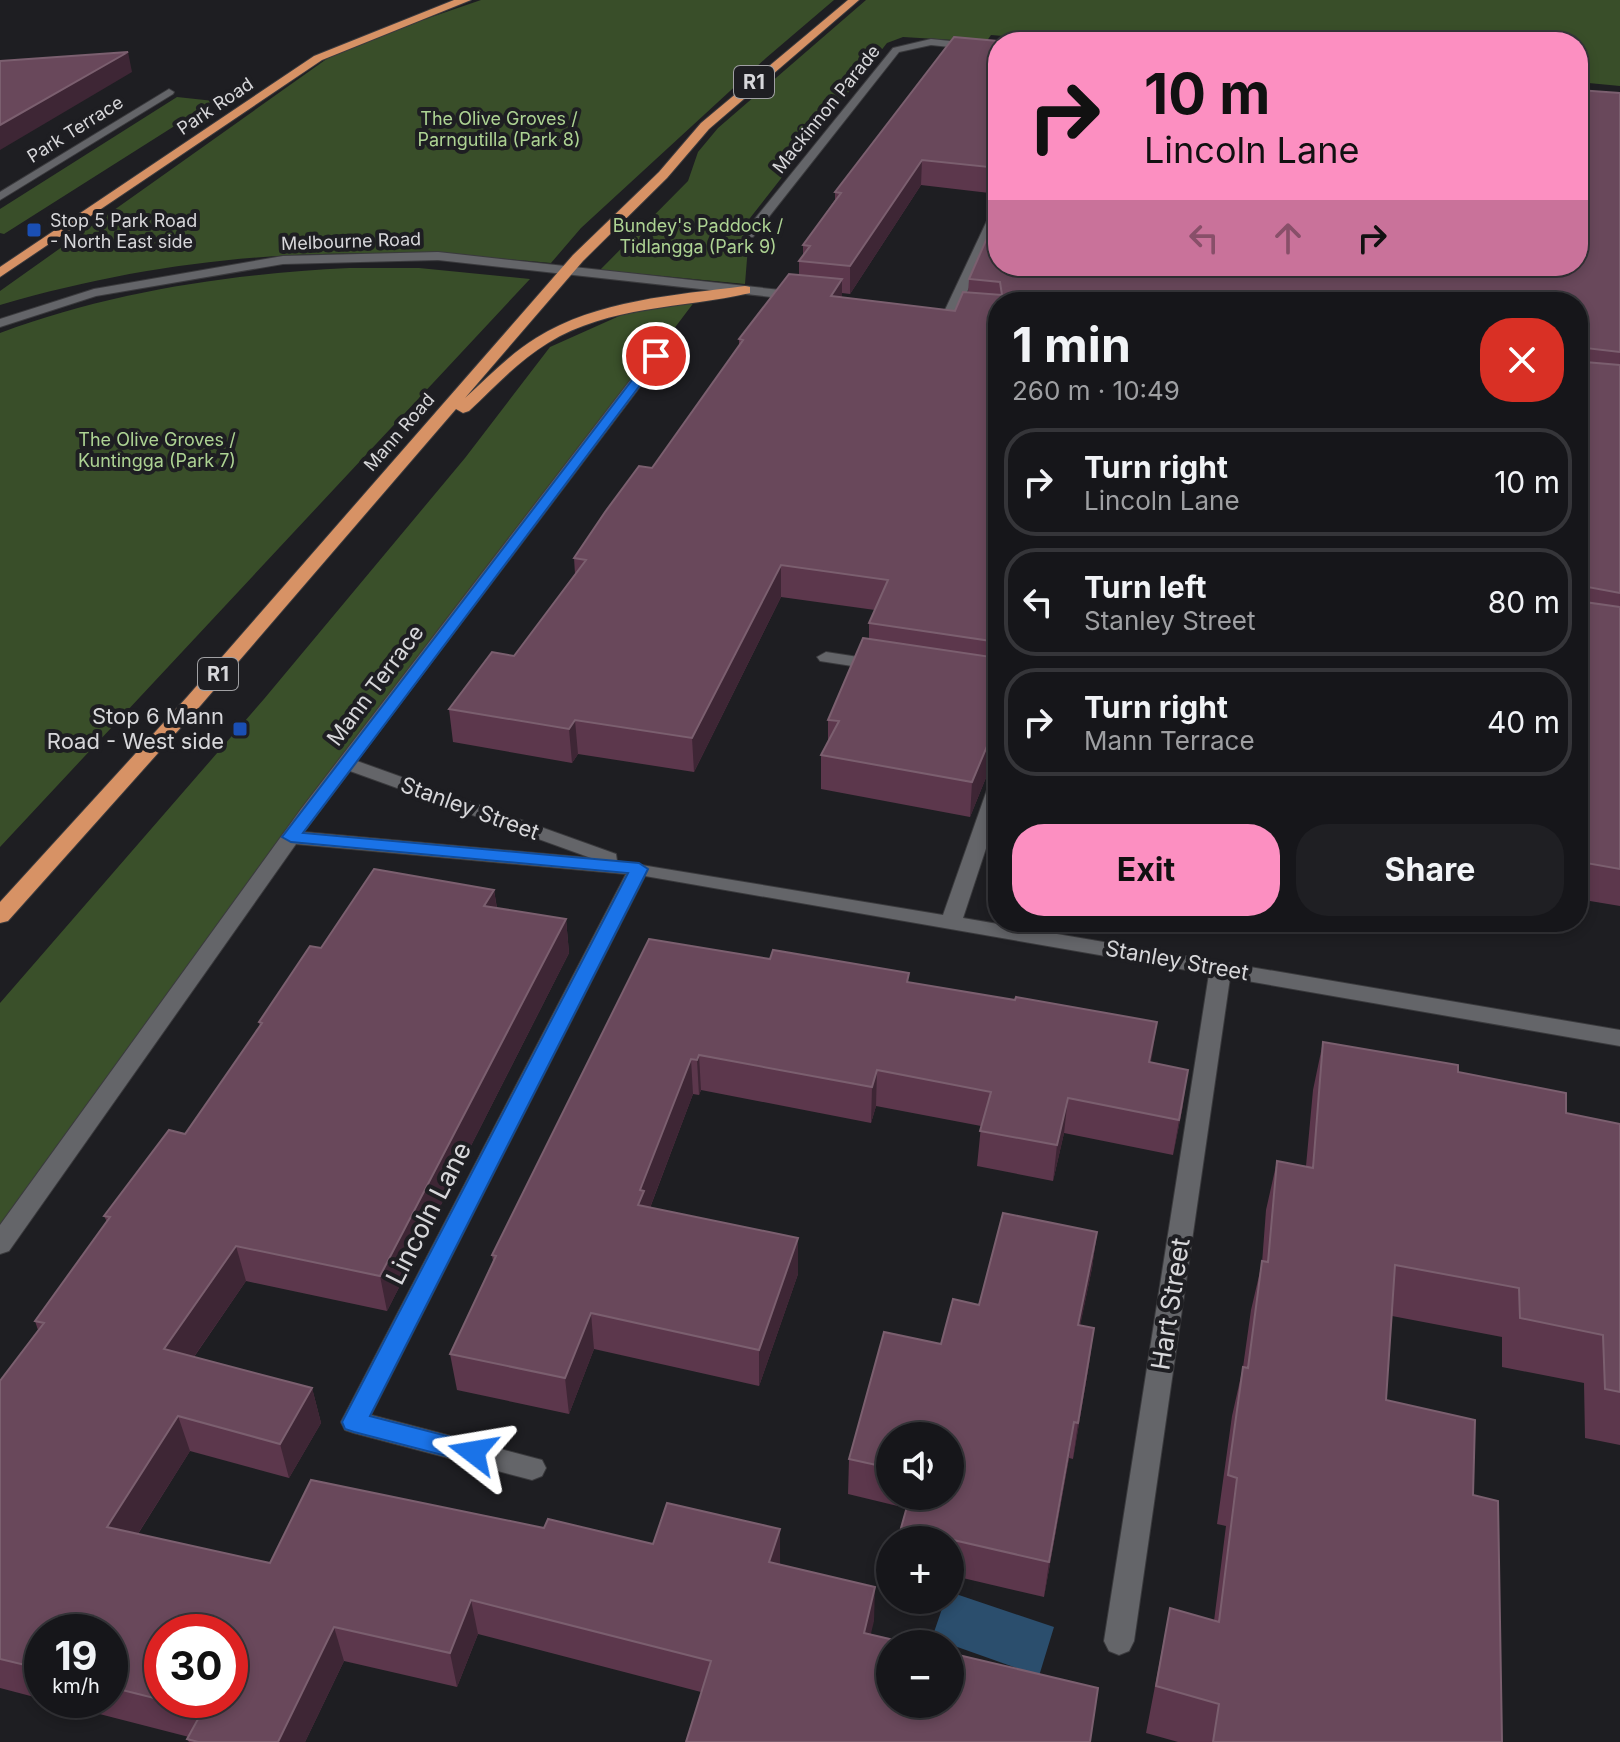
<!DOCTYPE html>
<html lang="en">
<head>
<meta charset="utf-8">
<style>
	:root { --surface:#16161a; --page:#1f1f23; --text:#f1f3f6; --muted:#9e9fa2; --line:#353539; --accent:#fc8fc1 }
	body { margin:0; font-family:Inter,sans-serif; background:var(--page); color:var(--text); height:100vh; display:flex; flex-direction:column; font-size:30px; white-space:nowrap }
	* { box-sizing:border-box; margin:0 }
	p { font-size:26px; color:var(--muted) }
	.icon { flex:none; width:44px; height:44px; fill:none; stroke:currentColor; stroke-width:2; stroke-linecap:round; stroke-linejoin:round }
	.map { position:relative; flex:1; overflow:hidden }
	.details { position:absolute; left:988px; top:292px; width:600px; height:640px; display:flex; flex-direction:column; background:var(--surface); border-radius:32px; box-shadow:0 4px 12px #0003,0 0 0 2px var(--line) }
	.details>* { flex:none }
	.guide { position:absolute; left:988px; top:32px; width:600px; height:244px; border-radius:32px; box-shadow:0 4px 12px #0003,0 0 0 2px var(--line); background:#fc8fc1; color:#111; overflow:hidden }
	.buttons { position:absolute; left:876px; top:1422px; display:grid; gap:16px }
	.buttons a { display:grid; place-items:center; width:88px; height:88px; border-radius:50%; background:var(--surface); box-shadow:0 4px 12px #0003,0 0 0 2px var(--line); font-size:40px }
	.speed { position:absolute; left:24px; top:1614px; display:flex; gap:16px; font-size:40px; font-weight:700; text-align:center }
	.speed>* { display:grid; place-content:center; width:104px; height:104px; border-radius:50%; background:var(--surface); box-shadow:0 4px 12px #0003,0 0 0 2px var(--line); line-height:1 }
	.speed small { font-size:20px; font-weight:400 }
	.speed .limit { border:12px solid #d22; background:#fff; color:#111 }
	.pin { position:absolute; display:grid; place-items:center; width:68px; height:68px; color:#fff; margin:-34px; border:4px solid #fff; border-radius:50%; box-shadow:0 2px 8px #0007 }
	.me { position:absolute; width:88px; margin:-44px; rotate:284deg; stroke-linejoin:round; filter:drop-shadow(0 0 6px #0008) }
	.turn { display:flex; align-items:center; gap:28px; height:168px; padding:0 24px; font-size:36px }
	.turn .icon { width:104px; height:104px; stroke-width:2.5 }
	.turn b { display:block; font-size:56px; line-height:68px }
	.lanes { display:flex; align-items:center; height:76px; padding:0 24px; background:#0003; justify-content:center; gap:40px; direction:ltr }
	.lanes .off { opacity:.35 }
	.round { display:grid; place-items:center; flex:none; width:84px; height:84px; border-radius:32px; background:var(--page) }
	.summary { display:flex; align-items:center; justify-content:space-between; height:136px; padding:0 24px }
	h1 { font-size:48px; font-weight:700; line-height:60px }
	.action { display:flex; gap:16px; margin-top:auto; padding:16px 24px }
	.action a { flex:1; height:92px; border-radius:32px; background:var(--accent); color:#111; font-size:32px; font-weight:700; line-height:92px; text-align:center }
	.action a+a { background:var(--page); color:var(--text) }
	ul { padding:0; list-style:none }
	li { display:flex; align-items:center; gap:24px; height:108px; margin:0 16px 12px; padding:0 8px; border:4px solid var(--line); border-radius:32px }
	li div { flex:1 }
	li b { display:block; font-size:30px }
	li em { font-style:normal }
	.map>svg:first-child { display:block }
	.green { fill:#394e29 }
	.forest { fill:#3a502a }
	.water { fill:#2b4e6d }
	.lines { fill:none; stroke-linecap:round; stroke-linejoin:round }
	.minor-casing { stroke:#3a3a3d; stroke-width:2 }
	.secondary-casing { stroke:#3a3a3d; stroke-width:2 }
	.trunk-casing { stroke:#3a3a3d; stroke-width:2 }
	.minor { fill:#646569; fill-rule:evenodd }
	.secondary { fill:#646569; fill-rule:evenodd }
	.trunk { fill:#d79265; fill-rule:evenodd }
	.wall { fill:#5c374c; fill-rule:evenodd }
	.shaded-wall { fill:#3e2635 }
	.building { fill:#69485b; stroke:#7b5f6f; stroke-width:2 }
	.route { fill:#1a73e8; stroke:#114b97; stroke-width:2 }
	.transit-dot { fill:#1a4fb4; stroke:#1e1e22; stroke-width:3 }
	.labels { text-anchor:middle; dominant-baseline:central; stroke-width:8; stroke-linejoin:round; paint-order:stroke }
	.far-street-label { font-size:18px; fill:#d7d7da; stroke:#1e1e22 }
	.far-park-label { font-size:18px; fill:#add393; stroke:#1e1e22 }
	.far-poi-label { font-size:18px; fill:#d7d7da; stroke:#1e1e22; text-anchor:start }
	.shield { fill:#1e1e22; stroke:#a0a0a3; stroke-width:2 }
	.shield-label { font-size:20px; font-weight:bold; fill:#d7d7da }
	.street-label { font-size:22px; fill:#d7d7da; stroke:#1e1e22 }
	.poi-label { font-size:22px; fill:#d7d7da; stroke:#1e1e22; text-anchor:end }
	.near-street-label { font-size:26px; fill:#d7d7da; stroke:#1e1e22 }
</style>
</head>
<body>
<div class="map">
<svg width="1620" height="1742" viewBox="0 0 1620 1742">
	<rect width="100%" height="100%" fill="#1e1e22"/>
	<path class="green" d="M481 0H834L766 58 581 228 551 263C357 244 188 250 0 305V291L328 58 379 35Z
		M866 0H1620V86L1578 82V42H1078L991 35 986 42 903 37 887 43 743 227 749 234 745 284 600 270 688 181 698 152 718 128Z
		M177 97 214 101 4 234 0 233V209Z
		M349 268H419L530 279 0 847V333C113 291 230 274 349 268Z"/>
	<path class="forest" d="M698 297 374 726 0 1244V1003L264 699 465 458 550 347 626 313Z"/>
	<path class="water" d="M950 1592 1054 1627 1039 1676 932 1638 945 1600H950Z"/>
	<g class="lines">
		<defs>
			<path id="minor" d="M931 39 998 46V52L931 45 899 52 753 237H745V231L893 48Z
				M169 89 174 92 173 94 0 200V192Z
				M998 206V223L958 312 946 315 944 312 992 210Z
				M656 352 661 353V359L357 761 616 854 617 861 943 915 989 784 998 778V812L963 918 1620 1030V1046L1230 978 1134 1641 1129 1651 1119 1655 1109 1651 1104 1641 1209 974 645 876 371 1415 542 1460 546 1468 542 1476 532 1480 354 1433 345 1430 341 1422 626 874 296 844 9 1251 0 1254V1225L301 809 651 353ZM350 771 591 858 304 832Z
				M826 652 878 660 887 665 878 670 820 661 817 657Z"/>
			<path id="secondary" d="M438 252 799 292 805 296 799 300 438 260 283 264 96 296 0 327V319L94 289 283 256Z"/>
			<path id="trunk" d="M454 0H471L322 60 0 277V267L314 56Z
				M848 0H859L709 129 667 178 583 261 465 398C488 377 510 354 536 338 597 300 675 295 745 286L750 287V293C681 309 610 305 548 343 518 361 494 388 469 411L463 413 456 409 201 705 8 921 0 923V902L187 697 573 255 659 172 701 123Z"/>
		</defs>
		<use href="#minor" class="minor-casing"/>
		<use href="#secondary" class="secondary-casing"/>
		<use href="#trunk" class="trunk-casing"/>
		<use href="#minor" class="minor"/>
		<use href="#secondary" class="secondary"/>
		<use href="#trunk" class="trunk"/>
	</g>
	<path class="wall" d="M998 42V194L921 185 850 294 842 293V297L955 311 968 293 969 279 1620 93V906L1578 899V302H998V748L970 817 821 789V755L828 743V720L869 639V623L875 610 781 597 694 772 578 754 572 763 453 742 449 709 514 656 575 574 574 558 652 468 739 346V339L799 275V261L803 256V245L835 200V192Z
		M494 890 497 908 566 919 569 953 387 1311 246 1281 194 1357 312 1388 321 1423 289 1478 190 1451 138 1534 270 1563 544 1528 653 1544 780 1529V1564L874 1621 701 1692 478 1634 457 1687 344 1661 305 1742H189L187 1739 189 1737 45 1700H110V1632H42V1699L0 1688V1381L38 1330 35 1321 107 1222 104 1216 185 1134 260 1026 259 1022 321 948Z
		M649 939 909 982 1151 1062 1183 1105 1173 1155 1064 1133 1053 1181 977 1166 981 1126 876 1106 871 1123 701 1090 699 1095 693 1094 650 1208 798 1274 759 1386 594 1349 569 1414 457 1390 450 1354 493 1261 492 1255Z
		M1323 1042 1458 1072 1566 1113 1620 1124V1445L1585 1438 1584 1383 1502 1367V1337L1392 1316 1386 1400 1473 1495 1502 1742H1178L1146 1733 1170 1608 1214 1621 1226 1526 1217 1524 1232 1416 1243 1367 1251 1310 1262 1263 1266 1210 1277 1161 1306 1166 1313 1090Z
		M1097 1232 1092 1268 1080 1325 1094 1328 1089 1364 1073 1459 1069 1458 1044 1597 950 1575V1540H900L901 1528 906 1508 848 1494 849 1459 941 1344 979 1305ZM890 1436 950 1496H890Z"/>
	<path class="shaded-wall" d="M128 52 132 72 0 150V125Z
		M922 160 921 185 850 294V266Z
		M842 279V307L831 296Z
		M781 565V597L694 772 692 738Z
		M575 720 578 754 572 763 569 729Z
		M998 720V748L970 817 972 782Z
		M494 890 499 924 484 906Z
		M566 919 569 953 387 1311 380 1276Z
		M1157 1022 1152 1057 1143 1098 1149 1062Z
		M699 1055 701 1090 699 1095 697 1060Z
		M691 1059 693 1094 646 1218 638 1205 640 1190Z
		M877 1070 876 1106 871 1123 872 1087Z
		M1188 1070 1183 1105 1173 1155 1179 1120Z
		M1068 1098 1064 1133 1053 1181 1057 1145Z
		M1097 1232 1092 1268 1073 1361 1078 1325Z
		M798 1238V1274L759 1386V1350Z
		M236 1246 246 1281 175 1384 164 1349Z
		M591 1313 594 1349 569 1414 565 1378Z
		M1094 1328 1089 1364 1073 1459 1078 1423Z
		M312 1388 321 1423 289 1478 280 1444Z
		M178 1416 190 1451 120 1562 107 1527Z
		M1074 1422 1069 1458 1044 1597 1049 1562Z
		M780 1529V1563L770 1596 769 1562Z
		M875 1587 874 1621 863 1667 864 1633Z
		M471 1600 478 1634 457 1687 450 1653Z
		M334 1627 344 1661 305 1742H278Z"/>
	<path class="building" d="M954 37 1009 42H998V168L922 160 850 266 799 261 810 246 803 245 841 193 835 192Z
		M128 52 0 125V61Z
		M1578 90 1620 93V352L1586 348 1583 359 1585 362 1620 365V593L1588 587 1584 590 1585 602 1620 607V869L1586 863V844L1578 843V302H998V642L869 623 888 580 781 565 692 738 575 720 569 729 449 709 492 652 514 656 586 560 574 558 605 512 639 466 652 468 743 340 739 339 789 274 842 279 831 296 955 311 963 292 1002 295 1000 282 969 279 998 213V266H1578Z
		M863 638 998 658V720L972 782 821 755 839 721 828 720Z
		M374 869 494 890 484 906 566 919 380 1276 236 1246 164 1349 312 1388 280 1444 178 1416 107 1527 270 1563 311 1480 544 1528 548 1519 653 1544 667 1503 780 1529 769 1562 875 1587 864 1633 911 1644H890V1704H950V1653L1098 1688 1090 1742H686L711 1661 471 1600 450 1653 334 1627 278 1742H198L187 1739 203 1710 163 1700H230V1632H162V1700L110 1687V1632H42V1669L0 1659V1381L44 1323 35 1321 110 1217 104 1216 169 1130 185 1134 262 1023 259 1022 310 946 321 948Z
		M649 939 770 959 773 950 909 973 907 982 1015 1000 1016 997 1157 1022 1149 1062 1188 1070 1179 1120 1068 1098 1057 1145 980 1131 991 1092 877 1070 872 1087 699 1055 697 1060 691 1059 640 1190 644 1191 638 1205 798 1238 759 1350 591 1313 565 1378 450 1354 496 1256 492 1255Z
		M1323 1042 1458 1065V1072L1566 1093V1113L1620 1124V1392L1605 1389 1603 1335 1520 1318 1519 1288 1395 1265 1386 1400 1475 1420 1473 1495 1498 1501 1502 1742H1213L1219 1704 1156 1686 1170 1608 1219 1622 1237 1478 1228 1475 1243 1367 1248 1368 1262 1261 1268 1262 1277 1161 1313 1168Z
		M1003 1213 1097 1232 1078 1325 1094 1328 1078 1423 1074 1422 1049 1562 901 1528 910 1496H950V1436H890V1468L849 1459 884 1332 941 1344 953 1299 979 1305Z"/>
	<path class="route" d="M652 354 662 356 303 833 639 863 648 869 370 1416 482 1445 485 1452 482 1460 473 1463 354 1432 345 1429 342 1422 628 873 291 842 282 837Z"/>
	<g class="transit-dot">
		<rect x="26" y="222" width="16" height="16" rx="4"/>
		<rect x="232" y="721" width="16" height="16" rx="4"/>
	</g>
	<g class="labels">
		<g class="far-street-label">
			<text transform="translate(215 106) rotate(-34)">Park Road</text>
			<text transform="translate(826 109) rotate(-51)">Mackinnon Parade</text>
			<text transform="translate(75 129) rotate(-32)">Park Terrace</text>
			<text transform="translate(351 241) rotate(-2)">Melbourne Road</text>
			<text transform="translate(399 432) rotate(-49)">Mann Road</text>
		</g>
		<g class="far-park-label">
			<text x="499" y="118">The Olive Groves /<tspan x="499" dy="21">Parngutilla (Park 8)</tspan></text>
			<text x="698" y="225">Bundey's Paddock /<tspan x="698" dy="21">Tidlangga (Park 9)</tspan></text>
			<text x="157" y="439">The Olive Groves /<tspan x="157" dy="21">Kuntingga (Park 7)</tspan></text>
		</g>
		<g class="far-poi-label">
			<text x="50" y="220">Stop 5 Park Road<tspan x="50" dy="21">- North East side</tspan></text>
		</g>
		<g class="shield">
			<rect x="734" y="66" width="40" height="32" rx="6"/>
			<rect x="198" y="658" width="40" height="32" rx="6"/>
		</g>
		<g class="shield-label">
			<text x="754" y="82">R1</text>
			<text x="218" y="674">R1</text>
		</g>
		<g class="street-label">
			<text transform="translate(375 685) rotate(-53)">Mann Terrace</text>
			<text transform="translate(470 808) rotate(20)">Stanley Street</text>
			<text transform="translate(1177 960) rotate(10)">Stanley Street</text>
		</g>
		<g class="poi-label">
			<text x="224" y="716">Stop 6 Mann<tspan x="224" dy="25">Road - West side</tspan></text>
		</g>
		<g class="near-street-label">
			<text transform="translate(428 1213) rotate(-63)">Lincoln Lane</text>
			<text transform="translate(1170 1304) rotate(-81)">Hart Street</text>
		</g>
	</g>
</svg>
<div class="buttons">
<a><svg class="icon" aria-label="sound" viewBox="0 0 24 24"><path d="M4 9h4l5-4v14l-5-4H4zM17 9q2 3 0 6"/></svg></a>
<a>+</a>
<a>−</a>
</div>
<div class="speed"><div>19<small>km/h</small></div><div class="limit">30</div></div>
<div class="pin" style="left:656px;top:356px;background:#d93025"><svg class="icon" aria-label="arrive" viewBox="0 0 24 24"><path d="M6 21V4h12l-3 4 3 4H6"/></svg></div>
<svg class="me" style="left:473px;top:1452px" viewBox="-20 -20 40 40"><path d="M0-17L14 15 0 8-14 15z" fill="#1a73e8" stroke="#fff" stroke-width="4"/></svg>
<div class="guide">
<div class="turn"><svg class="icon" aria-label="right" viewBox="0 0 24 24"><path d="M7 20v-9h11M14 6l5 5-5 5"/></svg><div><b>10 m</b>Lincoln Lane</div></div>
<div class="lanes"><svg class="icon off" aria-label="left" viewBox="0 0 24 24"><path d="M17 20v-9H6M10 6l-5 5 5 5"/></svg><svg class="icon off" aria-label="ahead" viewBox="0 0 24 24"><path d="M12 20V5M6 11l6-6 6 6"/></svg><svg class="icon" aria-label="right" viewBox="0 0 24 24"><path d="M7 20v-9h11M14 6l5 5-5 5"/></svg></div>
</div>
<section class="details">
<div class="summary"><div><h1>1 min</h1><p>260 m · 10:49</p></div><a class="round" style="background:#d93025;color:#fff"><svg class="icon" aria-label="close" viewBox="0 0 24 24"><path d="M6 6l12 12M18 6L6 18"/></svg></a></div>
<ul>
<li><svg class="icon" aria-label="right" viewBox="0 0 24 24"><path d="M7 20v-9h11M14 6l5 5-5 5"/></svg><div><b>Turn right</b><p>Lincoln Lane</p></div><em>10 m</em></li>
<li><svg class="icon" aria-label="left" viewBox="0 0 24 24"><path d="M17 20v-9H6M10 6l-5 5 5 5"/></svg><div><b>Turn left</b><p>Stanley Street</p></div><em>80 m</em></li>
<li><svg class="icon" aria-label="right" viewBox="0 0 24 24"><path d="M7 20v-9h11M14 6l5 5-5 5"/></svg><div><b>Turn right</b><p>Mann Terrace</p></div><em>40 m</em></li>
</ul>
<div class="action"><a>Exit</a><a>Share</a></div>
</section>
</div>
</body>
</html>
